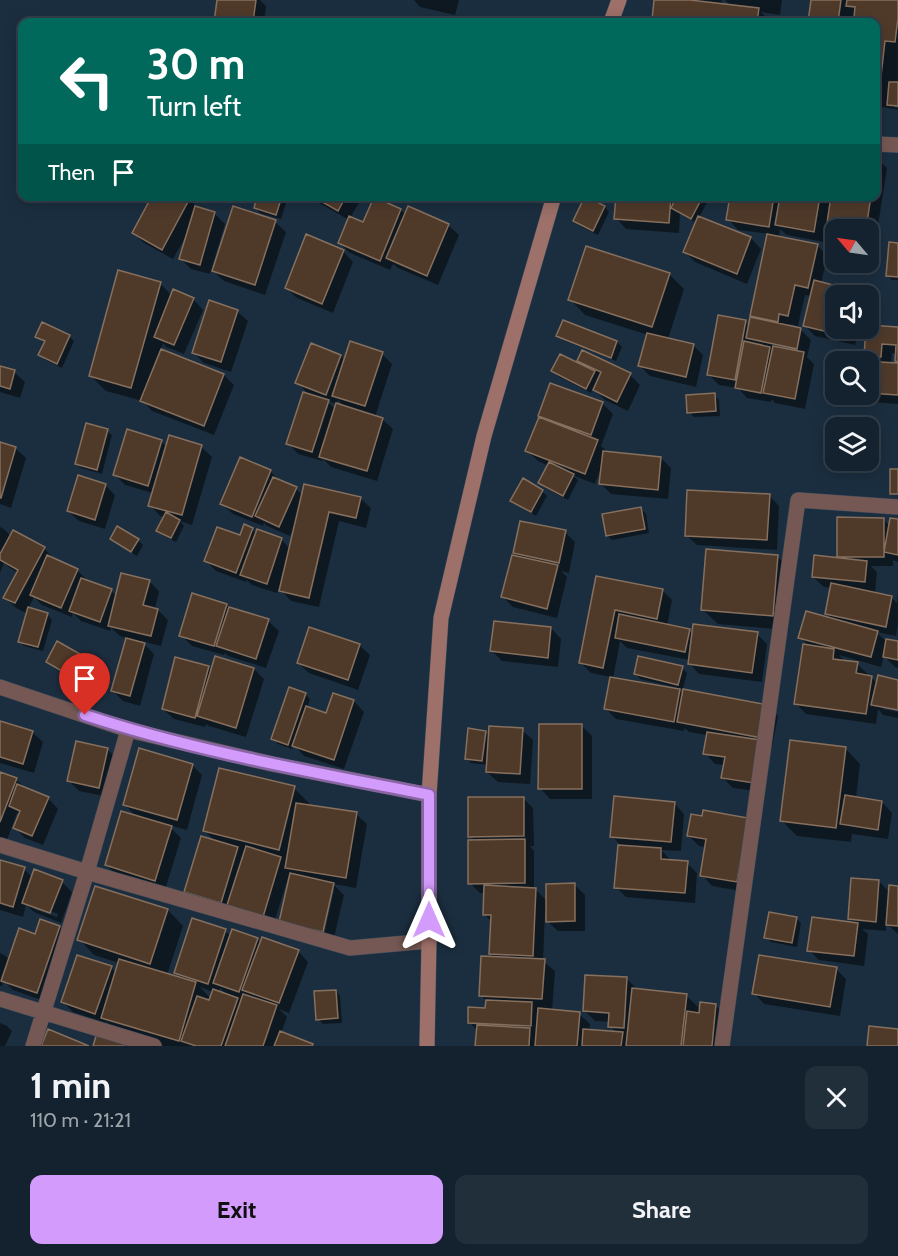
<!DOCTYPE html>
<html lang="en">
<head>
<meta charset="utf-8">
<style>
	:root { --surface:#14222f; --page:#212f3b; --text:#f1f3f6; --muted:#9da4aa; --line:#333f4b; --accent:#d39cfc }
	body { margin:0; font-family:Cabin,sans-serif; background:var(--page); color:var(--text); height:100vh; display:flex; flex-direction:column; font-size:22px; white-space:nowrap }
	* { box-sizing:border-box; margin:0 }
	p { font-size:20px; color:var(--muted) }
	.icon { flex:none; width:33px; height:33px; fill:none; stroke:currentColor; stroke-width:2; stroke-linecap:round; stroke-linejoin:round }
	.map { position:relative; height:1046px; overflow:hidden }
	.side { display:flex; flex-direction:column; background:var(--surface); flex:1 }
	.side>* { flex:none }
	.guide { position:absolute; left:18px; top:18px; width:862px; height:183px; border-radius:12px; box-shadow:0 3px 15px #0003,0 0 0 2px var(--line); background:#00695c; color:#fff; overflow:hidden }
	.needle { width:39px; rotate:299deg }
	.buttons { position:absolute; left:825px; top:219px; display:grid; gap:12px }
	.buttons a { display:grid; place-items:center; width:54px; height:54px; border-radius:12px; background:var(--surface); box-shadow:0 3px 15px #0003,0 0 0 2px var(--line); font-size:30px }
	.pin { position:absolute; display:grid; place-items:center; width:51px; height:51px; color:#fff; margin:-62px -26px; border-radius:50% 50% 50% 0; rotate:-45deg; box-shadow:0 0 6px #0007 }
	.pin .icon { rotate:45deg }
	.me { position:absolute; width:66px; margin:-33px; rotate:0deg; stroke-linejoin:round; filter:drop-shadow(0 0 4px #0008) }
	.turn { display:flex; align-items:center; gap:21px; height:126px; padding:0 30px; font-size:27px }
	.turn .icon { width:78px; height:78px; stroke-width:2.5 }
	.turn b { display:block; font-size:42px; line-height:51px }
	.then { display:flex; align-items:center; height:57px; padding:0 30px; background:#0003; gap:12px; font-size:22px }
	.round { display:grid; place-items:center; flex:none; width:63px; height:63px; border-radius:12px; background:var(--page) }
	.head { display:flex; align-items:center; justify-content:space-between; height:102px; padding:0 30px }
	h1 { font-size:36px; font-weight:700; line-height:45px }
	.primary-button { display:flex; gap:12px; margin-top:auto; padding:12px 30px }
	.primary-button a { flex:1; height:69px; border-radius:12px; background:var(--accent); color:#111; font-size:24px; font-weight:700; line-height:69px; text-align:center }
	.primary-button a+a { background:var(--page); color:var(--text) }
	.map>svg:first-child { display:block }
	.shadow { fill:#0007; fill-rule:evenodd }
	.building { fill:#4f3a2a; stroke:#866f5d; stroke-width:1.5 }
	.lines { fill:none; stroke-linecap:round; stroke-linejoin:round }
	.street-casing { stroke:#374959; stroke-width:16 }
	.secondary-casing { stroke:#374959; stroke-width:16 }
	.street { stroke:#755853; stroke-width:15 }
	.secondary { stroke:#9d7069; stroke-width:15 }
	.route-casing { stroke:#8965a4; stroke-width:15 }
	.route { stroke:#d39cfc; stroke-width:10 }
</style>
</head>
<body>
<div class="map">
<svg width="898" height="1046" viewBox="0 0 898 1046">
	<rect width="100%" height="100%" fill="#1b2e3f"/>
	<path class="shadow" d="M218 0H260L266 6 264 22H215Z
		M414 0H459L455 15 420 7Z
		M656 0H722L721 5 731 6 725 0H782L780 15 761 12 769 20 768 22H657L653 19Z
		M812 0H898V105L895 104V108H898V110L876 106V22H809Z
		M775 20 793 22H775Z
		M876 158 887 168 876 238 868 237V230H836L828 221 824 242 787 235 780 229 779 237 817 245 827 256 821 284 855 292 859 296H836V328H859L855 345 815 336 804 325 811 296 805 295 798 326 789 324V327L801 330 811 340 807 357 814 364 805 409 775 403 772 399 771 402 747 398 738 388 719 385 709 375 745 322 750 327 757 320 752 315 769 234 738 230 728 219 773 198 780 205 781 196H876Z
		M184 196 190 200 199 209 214 213 225 224 212 267 215 268 275 222 286 232 265 295 224 281 211 269 210 274 191 269 181 259 187 234 173 259 144 243 133 233Z
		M259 196H283L287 200 281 219 260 213 256 208Z
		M312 196H363L350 218 364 224 375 199 401 210 406 215 448 225 459 235 438 285 398 268 393 264 390 270 350 253 339 243 349 220 319 203Z
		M618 196H710L699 218 751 238 761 249 747 284 695 262 685 252 697 223 680 214 679 233 626 229 616 218Z
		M586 198 605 207 609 212 598 235 580 226 575 221Z
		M898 245V280H892L887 275Z
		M343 251 353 262 333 313 297 298 286 288Z
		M669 274 684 289 668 339 693 345 703 355 696 387 650 376 640 366 648 335 585 315 570 299Z
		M160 283 172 296 193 299 203 310 184 354 166 347 163 343 161 350 224 375 234 385 214 435 152 411 143 401 106 391 91 376Z
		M237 311 248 321 231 372 204 363 193 352Z
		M564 322 617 342 622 347 616 361 563 340 558 336Z
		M898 329V362L896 361 897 354 892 353 891 364 898 365V404L872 402 864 394H868V363H873L865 355Z
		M69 336 74 341 62 368 45 360 40 355 46 343 37 337Z
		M312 345 341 356 345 361 382 354 392 364 375 417 382 419 393 429 377 481 331 467 323 459V461L298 454 288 443 311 397 297 382ZM326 400 336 404 338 400 346 408 335 409Z
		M579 360 630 375 640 385 628 411 605 400 593 388 591 393 558 376 553 371 586 368Z
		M0 367 14 372 25 382 20 398 0 392Z
		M551 385 603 404 613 414 601 446 608 452 661 458 671 468 668 499 611 494 601 484V468L595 484 572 475 578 480 568 500 545 488 540 483 549 466 538 461 527 451 546 422 540 416Z
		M714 395 719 400 720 416 694 417 689 412Z
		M107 431 112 435 102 474 81 468 76 464Z
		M161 441 167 447H201L212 457 192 525 180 521 184 526 176 542 163 535 158 530 165 517 160 516 150 505 153 493 125 485 115 475Z
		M0 444 15 448 26 458 11 508 0 504Z
		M240 459 270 471 281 482 296 489 303 495 360 498 371 508 366 528 339 521 319 607 291 601 279 588 277 593 252 585 247 580 246 582 216 571 206 561 252 529 257 534 258 531 282 540 290 549 295 529 294 528 290 536 267 526 264 523 263 526 233 514 222 504Z
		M105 485 115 495 105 529 79 521 68 511Z
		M542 491 547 496 536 516 517 505 512 500Z
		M769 495 779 506 777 550 697 545 686 535Z
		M641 509 646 514 649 533 612 540 607 535Z
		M883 519 890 526 898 521V562L893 560V566H871L877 572 875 594 891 597 897 603 898 590V624L896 636 876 632 887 642 898 643V668L895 667 884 656 881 667 839 655 844 660 857 664 868 674 867 676 871 677 877 683 898 681V709L883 706V709L898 712V718L883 715 878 709 876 724 806 714 795 703 809 646 800 637 833 620 826 614 831 588 824 587 813 577 842 559 838 556Z
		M0 527 4 529 11 536 44 548 54 559 77 570 87 580 111 591 117 596 149 581 159 591 155 609 158 610 168 620 161 646 141 641 154 654 140 706 123 701 113 691 127 638 120 636 111 628 110 631 81 621 73 613 72 617 42 605 34 597 28 609 48 615 52 620 43 651 24 646 19 641 28 614 16 608 5 597 18 573 10 568 4 563 0 573Z
		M118 528 138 540 143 545 137 556 116 543 111 539Z
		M565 532 575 542 569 573 561 571 567 577 557 618 513 607 503 597 520 558 514 553Z
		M777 556 793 571 788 630 718 624 702 609Z
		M597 578 662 590 672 600 667 626 689 630 693 634H757L767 644 762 682 699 674 689 663 690 660 627 648 620 641 613 679 679 690 684 695 767 706 778 716 772 747 764 746V792L733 788 723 778 725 765 715 764 705 753 707 735 689 732 685 728 684 731 616 719 606 709 611 677 591 673 581 663Z
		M226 605 229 608 268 621 279 631 266 668 228 656 225 653 224 655 192 646 181 635Z
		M551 628 561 639 558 667 502 661 492 651Z
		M359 645 370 655 358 690 309 673 298 663Z
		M86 659 91 664 80 682 52 666 47 661Z
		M208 667 212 671 254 669 264 679 246 737 209 726 206 724 205 727 174 719 163 709Z
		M682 668 687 673 683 689 640 679 636 674Z
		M305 694 310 699 307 708 327 715 334 695 354 701 364 712 344 769 304 756 294 745 292 749 278 744 273 739Z
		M0 723 32 732 43 742 34 773 0 763Z
		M582 726 592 736V799H550L540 788Z
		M522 730 533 740 530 784 498 782 487 772 488 765 471 763 466 758 485 732 490 736Z
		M845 748 860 764 856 798 882 802 892 813 888 839 852 834 851 842 797 836 781 820Z
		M107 749 117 759 109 797 79 791 69 781Z
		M192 765 202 775 187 830 168 825 181 838 165 890 117 875 106 865 137 817 125 805Z
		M0 773 16 779 26 789 48 798 58 809 43 845 25 838 15 828 20 816 17 813 7 840 0 837Z
		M294 788 309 803V806L356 814 367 824 356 888 333 884 344 895 333 942 323 939 334 890H331L320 939 290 879 288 878 273 926 196 902 186 892 216 842 205 831Z
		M523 798 533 808 534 846H530L534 851V888L547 901 575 885 585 895V931H558L547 921V913H545L543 961 555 971 552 1011 579 1014 590 1024 589 1031 617 1033 610 1026V1022L595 1021 585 1011 627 979 638 990 686 995 701 1010 716 1006 726 1016 723 1046H476L478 1031 469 1022 487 1009V1002L481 995 495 958 490 954 492 922 484 914 485 893H480L470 883 475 841 470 836ZM594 1010 617 1012V1014L594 1013Z
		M674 803 684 814 681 851 661 850 671 860 687 863 697 873 695 903 626 897 616 887 622 847 612 836Z
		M747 819V892L712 886 702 875 707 847 699 846 689 836Z
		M0 862 24 869 33 878 62 882 72 892 61 923 34 912 26 905 23 917 0 910ZM34 905 58 914 57 917 34 909Z
		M879 881 890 893 898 887V934L886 923V931L862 929 868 934 864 966 819 960 809 950 854 924 849 918Z
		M96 888 168 910 183 926 167 975 183 979 176 972 225 931 231 936 257 939 261 943 298 951 308 962 289 1013 279 1009 287 1017 281 1033 313 1046H164L118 1033 106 1021V1023L73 1012 62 1001 111 967 116 973 119 963 94 955 79 939ZM200 987 213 992 211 999ZM220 988 227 995 219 992Z
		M796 918 801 923 797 947 771 942 766 937Z
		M59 927 70 938 47 1002 13 990 3 980 2 986H0V953L4 955 10 960 36 935Z
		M836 969 846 979 840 1016 764 1004 754 993Z
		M336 991 340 996 342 1023 323 1024 318 1019Z
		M0 1023 7 1026 12 1031 5 1046H0Z"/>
	<path class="building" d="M217 0H256L253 22H214Z
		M654 0H690L759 8 757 22H678L652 20Z
		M811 0H841L838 22H808Z
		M847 0H898V18L895 42 885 41 879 94 876 93V22H847L848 17H854L855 7 846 6Z
		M889 82H898V106L887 105Z
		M152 196H187L190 198 162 250 132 233Z
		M257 196H282L276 215 254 208Z
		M312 196H346L338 211Z
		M585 196 605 206 593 231 573 221Z
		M616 196H671L669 223 614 219Z
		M677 196H703L691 219 671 208Z
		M730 196H774L769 227 726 220Z
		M780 196H820L814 232 775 225Z
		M831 196H871L866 229 827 223Z
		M374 197 401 209 380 261 338 243 349 216 363 222Z
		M195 206 215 212 200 265 179 259Z
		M233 206 276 220 255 285 212 271Z
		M408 206 449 224 427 276 386 258Z
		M698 216 751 237 737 274 683 252Z
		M306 234 344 250 322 304 285 288Z
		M767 234 818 244 808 288 795 285 788 316 779 314 778 322 750 316Z
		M889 242 898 243V277L886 276Z
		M586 246 670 273 652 327 568 300Z
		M118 270 161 282 131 388 89 376Z
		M814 280 856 291 855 296H836V328H847L845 336 803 326Z
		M173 289 194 298 174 345 154 337Z
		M209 300 238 310 221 362 192 353Z
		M718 315 746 320 735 380 707 375Z
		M750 317 801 328 797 349 746 338Z
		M563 320 617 341 611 358 556 336Z
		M42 322 70 335 57 364 38 355 45 341 35 337Z
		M868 325 898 327V362L895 361 896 345 882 344 881 357 864 356 866 328H868Z
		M647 333 694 344 686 377 638 366Z
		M350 341 383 352 365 406 332 396Z
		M744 341 770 347 761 393 735 388Z
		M311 343 341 355 326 395 295 383Z
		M773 346 804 352 795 399 763 393Z
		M161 349 224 374 204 426 140 401Z
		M582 350 631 373 617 402 593 390 601 372 577 361Z
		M560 354 595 371 586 389 551 371Z
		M862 361 898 363V395L868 393V362Z
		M0 366 15 370 10 389 0 386Z
		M550 383 603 402 591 435 538 416Z
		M303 392 329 400 312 452 286 444Z
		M715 393 716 411 687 413 686 395Z
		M336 403 383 418 367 471 319 457Z
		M539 417 598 440 585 474 525 451Z
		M86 423 108 429 97 470 75 464Z
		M127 429 162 440 148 486 113 475Z
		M169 435 202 445 182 515 148 506Z
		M0 442 16 447 1 498H0Z
		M603 451 661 457 658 490 599 484Z
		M240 457 271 470 252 517 220 504Z
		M549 462 574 474 563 496 538 483Z
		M890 469H898V494H890Z
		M78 475 106 484 95 520 67 511Z
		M273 477 297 487 279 527 255 516Z
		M523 478 543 490 531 512 510 501Z
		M304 484 361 497 356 518 329 512 309 598 279 591Z
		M687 490 770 494 767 540 685 536Z
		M641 507 645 529 606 536 602 514Z
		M166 512 180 520 171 538 156 531Z
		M837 517 884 518V557H837Z
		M890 518 898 519V555L884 552Z
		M520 521 566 530 559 563 513 553Z
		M244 524 253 528 236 573 204 561 217 527 240 535Z
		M117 526 139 539 131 552 110 539Z
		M257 529 282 538 267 584 240 575Z
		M13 530 45 547 15 603 3 598 18 570 0 560V554Z
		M706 549 778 555 773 616 701 610Z
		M47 555 78 569 61 608 30 595Z
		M512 555 558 565 547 609 501 597Z
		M814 555 867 561 865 582 812 577Z
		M121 573 150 580 143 605 158 609 151 636 108 626Z
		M596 576 663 589 657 619 615 610 603 668 579 663Z
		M81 578 112 589 100 622 69 611Z
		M831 583 892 596 886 627 825 614Z
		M192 593 227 604 214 646 179 636Z
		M28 607 48 613 38 647 18 642Z
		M229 607 269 619 256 659 216 646Z
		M806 611 878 631 871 657 798 638Z
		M619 614 690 629 685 652 615 638Z
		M494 621 551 627 548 658 490 651Z
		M693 624 758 632 752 673 688 664Z
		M309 627 360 644 348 680 297 663Z
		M126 638 145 643 130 696 111 691Z
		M886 639 898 641V660L883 657Z
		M57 641 87 658 74 678 46 662Z
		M803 644 834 649 833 659 858 662 856 673 872 676 866 714 794 704Z
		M215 656 254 668 236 728 197 716Z
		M638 656 683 666 678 685 634 674Z
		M175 657 209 666 195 718 162 709Z
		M878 675 898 680V710L871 705Z
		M610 677 680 689 674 722 604 709Z
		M289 687 306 693 288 745 271 739Z
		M683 689 768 705 762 738 677 722Z
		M333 693 354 700 334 760 292 746 306 706 326 713Z
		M0 721 33 731 23 764 0 757Z
		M539 724H582V789H538Z
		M489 726 523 728 520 774 486 772Z
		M468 728 486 731 482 761 465 759Z
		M707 732 760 740 754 783 721 778 725 757 703 754Z
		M790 740 846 747 836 828 780 821Z
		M76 741 108 748 99 788 67 781Z
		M139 748 193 764 177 820 123 805Z
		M219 768 295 786 279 850 203 831Z
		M0 772 17 778 0 822Z
		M17 784 49 797 32 836 13 828 20 811 9 806Z
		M845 795 882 801 878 830 840 824Z
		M614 796 675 802 671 842 610 837Z
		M468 797H524V836L468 837Z
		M296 803 357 812 346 878 285 868Z
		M703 810 748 818 737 882 700 876 706 839 687 836 691 814 702 816Z
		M121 811 172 826 155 881 105 865Z
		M201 836 238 847 221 903 184 892Z
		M525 839V883L468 884V840Z
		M618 845 661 848V859L688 861 685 893 614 888Z
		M246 846 281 857 263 917 227 905Z
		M0 860 25 867 13 907 0 903Z
		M34 869 63 880 50 913 22 903Z
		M290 873 334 883 323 932 279 922Z
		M851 878 879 880 876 922 848 919Z
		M575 883V921L546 922V884Z
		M484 885 536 888 533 956 489 954 491 915H483Z
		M889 885 898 886V926L886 925Z
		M95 886 168 909 150 964 77 940Z
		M769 912 797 917 792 943 764 938Z
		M812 917 858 923 854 956 807 951Z
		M192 918 226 929 208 984 174 973Z
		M40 919 60 926 37 993 1 981 19 928 35 934Z
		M232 929 258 938 239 992 213 983Z
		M262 937 299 950 279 1003 242 990Z
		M77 955 112 966 95 1014 61 1002Z
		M759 955 837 967 830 1007 752 994Z
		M481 956 545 959 542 999 479 996Z
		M119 959 196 982 179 1041 101 1018Z
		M585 975 627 977 624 1028 608 1027 609 1013 583 1011Z
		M632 988 687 994 681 1046H626Z
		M213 989 238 998 221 1046H196L181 1041 197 996 209 1000Z
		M336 990 338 1018 316 1020 314 991Z
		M243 994 277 1005 263 1046H225Z
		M486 1000 532 1002 531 1026 468 1023V1007L485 1008Z
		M700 1002 716 1004 712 1046H683L687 1011 699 1013Z
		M538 1008 580 1012 577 1046H535Z
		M477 1025 530 1028 529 1046H475Z
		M869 1026 898 1029V1046H867Z
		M48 1029 89 1046H41Z
		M583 1029 623 1032 621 1046H582Z
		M280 1031 313 1044 312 1046H274Z
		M97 1033 136 1046H93Z"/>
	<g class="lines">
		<defs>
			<path id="street" d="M876 144 898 145
				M0 687 128 730 272 764 429 795
				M0 845 87 872 350 948 429 941
				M0 999 154 1046
				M33 1046 87 872 128 730
				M722 1046 798 500 898 507"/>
			<path id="secondary" d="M611 22 619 0
				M427 1046 429 941V795L441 618 484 436 554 196"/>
		</defs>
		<use href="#street" class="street-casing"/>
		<use href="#secondary" class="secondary-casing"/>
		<use href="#street" class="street"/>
		<use href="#secondary" class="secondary"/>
	</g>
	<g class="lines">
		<defs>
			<path id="route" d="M85 715C197 752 314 772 429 795V920"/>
		</defs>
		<use href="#route" class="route-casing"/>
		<use href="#route" class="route"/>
	</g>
</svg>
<div class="buttons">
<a><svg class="needle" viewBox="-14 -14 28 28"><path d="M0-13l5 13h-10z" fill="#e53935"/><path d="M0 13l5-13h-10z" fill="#9da4aa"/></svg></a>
<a><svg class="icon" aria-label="sound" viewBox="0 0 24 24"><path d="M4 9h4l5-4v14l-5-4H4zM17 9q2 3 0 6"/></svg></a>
<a><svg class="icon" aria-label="search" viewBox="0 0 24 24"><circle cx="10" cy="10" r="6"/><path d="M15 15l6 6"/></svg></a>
<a><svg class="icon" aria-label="layers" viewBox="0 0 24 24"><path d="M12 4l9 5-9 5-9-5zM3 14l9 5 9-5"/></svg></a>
</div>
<div class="pin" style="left:85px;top:715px;background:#d93025"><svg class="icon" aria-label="arrive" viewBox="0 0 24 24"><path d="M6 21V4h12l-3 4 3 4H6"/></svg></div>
<svg class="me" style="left:429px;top:920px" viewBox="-20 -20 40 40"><path d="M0-17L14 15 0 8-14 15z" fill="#d39cfc" stroke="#fff" stroke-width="4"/></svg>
<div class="guide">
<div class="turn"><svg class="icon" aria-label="left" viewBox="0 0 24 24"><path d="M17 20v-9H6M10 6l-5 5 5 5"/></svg><div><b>30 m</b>Turn left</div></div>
<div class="then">Then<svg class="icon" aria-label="arrive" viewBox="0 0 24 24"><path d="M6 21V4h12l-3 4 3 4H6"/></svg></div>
</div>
</div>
<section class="side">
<div class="head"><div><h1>1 min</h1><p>110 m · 21:21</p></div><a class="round"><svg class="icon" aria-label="close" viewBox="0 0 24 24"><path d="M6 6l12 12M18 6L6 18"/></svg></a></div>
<div class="primary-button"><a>Exit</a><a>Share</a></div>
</section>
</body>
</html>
